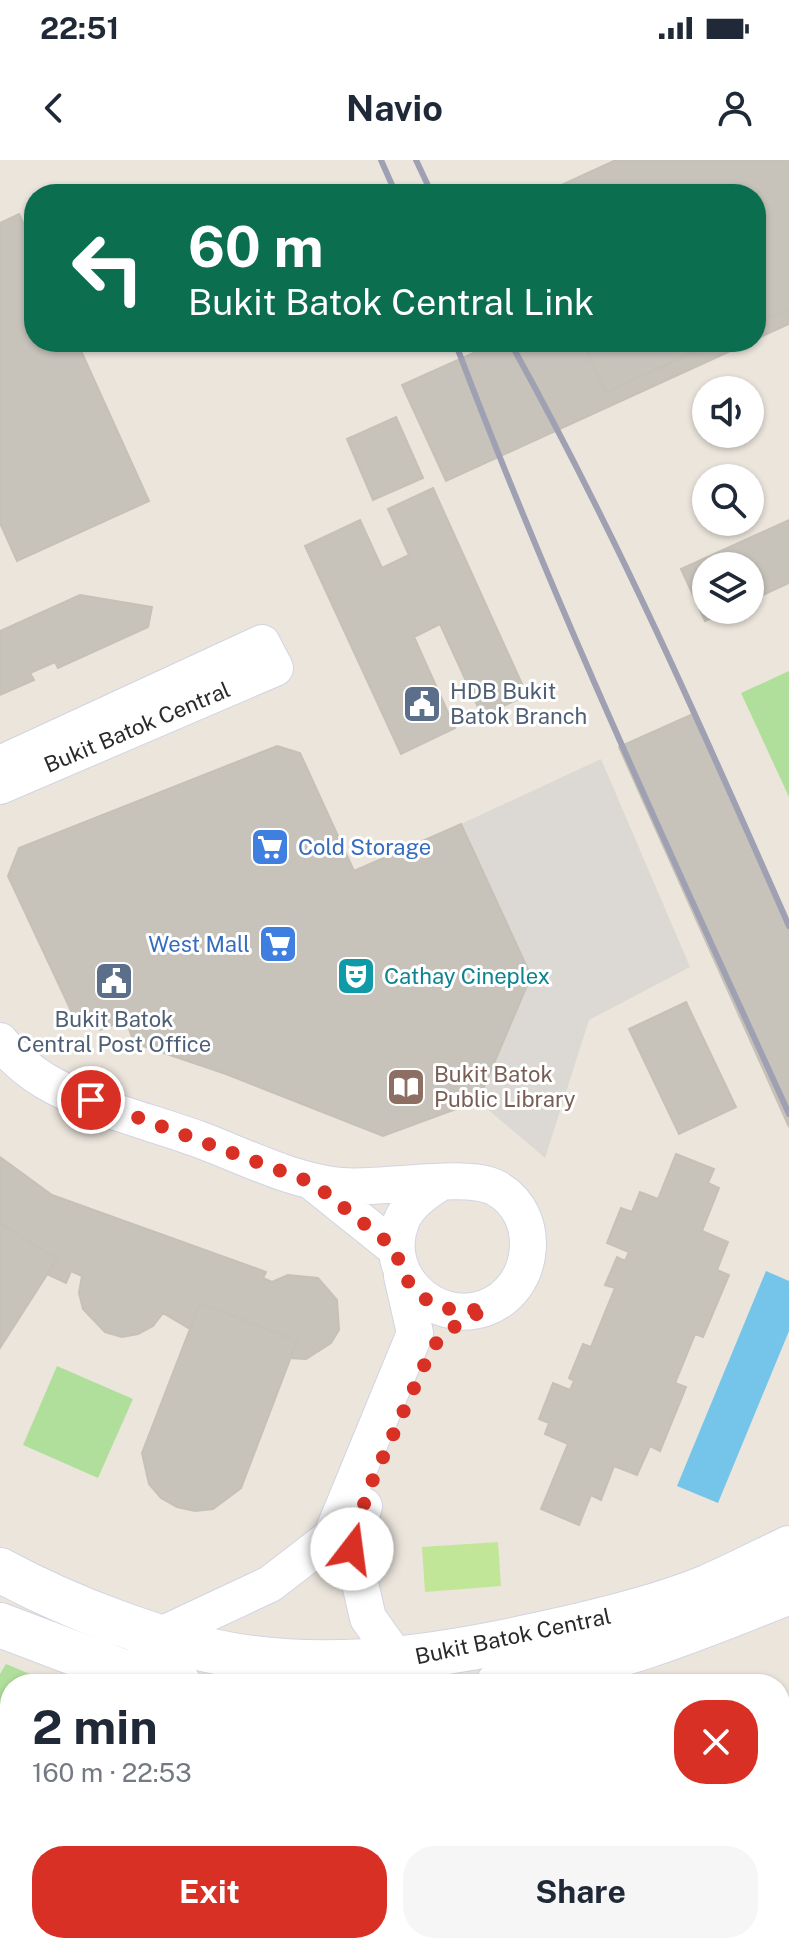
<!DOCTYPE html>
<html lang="en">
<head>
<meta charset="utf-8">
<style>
	:root { --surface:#fff; --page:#f6f6f7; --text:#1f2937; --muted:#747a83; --accent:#d93025 }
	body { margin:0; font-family:"Public Sans",sans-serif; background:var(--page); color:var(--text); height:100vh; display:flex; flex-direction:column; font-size:30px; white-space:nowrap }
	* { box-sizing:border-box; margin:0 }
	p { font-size:26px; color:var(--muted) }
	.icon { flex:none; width:44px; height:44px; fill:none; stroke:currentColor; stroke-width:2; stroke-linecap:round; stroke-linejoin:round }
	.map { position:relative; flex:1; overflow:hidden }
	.details { position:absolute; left:0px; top:1514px; width:790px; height:280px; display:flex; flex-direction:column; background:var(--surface); border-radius:32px 32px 0 0; box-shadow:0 2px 6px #0004 }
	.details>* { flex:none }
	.top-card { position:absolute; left:24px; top:24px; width:742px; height:168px; border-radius:32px; box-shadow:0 2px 6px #0004; background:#0b6e4f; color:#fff; overflow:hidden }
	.tools { position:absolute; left:692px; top:216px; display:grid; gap:16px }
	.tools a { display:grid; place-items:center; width:72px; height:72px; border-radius:50%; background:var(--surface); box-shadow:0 2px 6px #0004; font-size:40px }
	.pin { position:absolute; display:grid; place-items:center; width:68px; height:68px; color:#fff; margin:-34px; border:4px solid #fff; border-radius:50%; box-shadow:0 2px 8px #0007 }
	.me { position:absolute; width:88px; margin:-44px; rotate:15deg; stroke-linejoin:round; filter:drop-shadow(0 0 6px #0008) }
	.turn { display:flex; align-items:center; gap:28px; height:168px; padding:0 32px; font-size:36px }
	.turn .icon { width:104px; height:104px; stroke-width:2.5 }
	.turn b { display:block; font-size:56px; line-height:68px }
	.round { display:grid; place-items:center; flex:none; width:84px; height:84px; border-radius:32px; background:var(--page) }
	.head { display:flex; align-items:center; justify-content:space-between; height:136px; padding:0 32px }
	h1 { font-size:48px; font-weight:700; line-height:60px }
	.button { display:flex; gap:16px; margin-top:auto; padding:16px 32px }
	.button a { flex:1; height:92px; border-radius:32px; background:var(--accent); color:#fff; font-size:32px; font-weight:700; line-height:92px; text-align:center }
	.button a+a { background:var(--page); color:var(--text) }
	.status { display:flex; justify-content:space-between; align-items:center; height:56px; padding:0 40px; background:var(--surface); direction:ltr }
	.status svg { height:22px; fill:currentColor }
	header { display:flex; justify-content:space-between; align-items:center; height:104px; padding:0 32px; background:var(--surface); font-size:36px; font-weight:700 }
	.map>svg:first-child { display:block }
	.green { fill:#b0df9b }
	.pitch { fill:#c2e697 }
	.plaza { fill:#dcd8d3 }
	.water { fill:#74c5e9 }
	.building { fill:#c7c3bb; stroke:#c6c1b6; stroke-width:2 }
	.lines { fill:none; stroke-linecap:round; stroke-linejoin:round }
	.street-casing { stroke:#d2d4e2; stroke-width:38 }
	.secondary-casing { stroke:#d2d4e2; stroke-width:46 }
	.street { stroke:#fff; stroke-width:36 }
	.secondary { stroke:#fff; stroke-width:44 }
	.rail { stroke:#9fa1b3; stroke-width:6 }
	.route { stroke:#d93025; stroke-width:14; stroke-dasharray:0 25.2 }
	.labels { text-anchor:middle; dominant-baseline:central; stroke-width:6; stroke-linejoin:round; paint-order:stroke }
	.service-label { font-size:22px; fill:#4e5e75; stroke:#fff; text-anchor:start }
	.street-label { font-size:22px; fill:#2a2a2a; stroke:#fff }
	.shop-label { font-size:22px; fill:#366cbe; stroke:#fff; text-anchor:start }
	.culture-label { font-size:22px; fill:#0d838f; stroke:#fff; text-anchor:start }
	.education-label { font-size:22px; fill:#785e54; stroke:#fff; text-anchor:start }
</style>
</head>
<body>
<div class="status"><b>22:51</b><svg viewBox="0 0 49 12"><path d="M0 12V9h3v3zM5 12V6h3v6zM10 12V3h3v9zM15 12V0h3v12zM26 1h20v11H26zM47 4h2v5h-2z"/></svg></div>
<header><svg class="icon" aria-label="back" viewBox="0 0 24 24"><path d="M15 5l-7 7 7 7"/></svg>Navio<svg class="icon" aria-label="person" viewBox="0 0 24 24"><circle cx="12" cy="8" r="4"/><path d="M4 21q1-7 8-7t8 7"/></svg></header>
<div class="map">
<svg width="789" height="1794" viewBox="0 0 789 1794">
	<rect width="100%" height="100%" fill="#ebe5dc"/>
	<path class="green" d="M789 511V637L741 533Z
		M57 1206 133 1239 98 1318 23 1285Z
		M6 1504 54 1524H10V1784H251L245 1794H0V1514Z"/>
	<path class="pitch" d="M498 1382 501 1426 425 1432 422 1387Z"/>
	<path class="plaza" d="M601 599 690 807 589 860 545 998 478 941 531 816 461 664Z
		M10 1779V1784H60L77 1794H0V1783Z"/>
	<path class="water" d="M766 1111 789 1121V1171L718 1343 677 1326Z"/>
	<path class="building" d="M616 0H789V149L756 164V34H542Z
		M19 54 34 86V182H77L149 341 17 401 0 363V63Z
		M789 149V164L756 179V164Z
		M498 182H583L606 232 717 182H750L446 321 402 225Z
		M583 182H716L606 232Z
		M396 257 423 318 373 340 347 279Z
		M433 328 527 535 482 556 440 464 414 477 455 568 401 594 305 386 360 360 382 408 409 395 388 349Z
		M789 360V423L750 441V406H706V450H730L705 461 681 409Z
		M80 435 152 447 148 467 58 508 55 502 30 513 34 520 0 535V471Z
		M695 553 789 764V967L619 587Z
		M277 586 300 593 354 711 461 664 531 816 478 941 383 976 226 914 134 883 126 860 100 870 74 857 8 716 19 688Z
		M686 842 736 947 679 974 629 869Z
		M676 994 714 1009 708 1023 719 1028 702 1071 728 1082 717 1110 729 1115 703 1177 695 1174 675 1223 686 1227 660 1291 650 1286 637 1315 614 1306 601 1340 591 1335 579 1365 541 1349 568 1284 545 1274 549 1263 539 1259 553 1223 570 1230 574 1221 569 1218 583 1184 591 1187 615 1128 605 1125 617 1097 625 1101 629 1092 607 1083 621 1048 632 1052 640 1032 658 1039Z
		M0 997 52 1035 266 1112 263 1118 272 1122 288 1115 318 1118 337 1140 339 1170 331 1183 306 1199 290 1198 297 1181 200 1143 190 1169 163 1153 153 1166 138 1174 122 1177 105 1172 83 1149 79 1133 82 1116 71 1111 66 1123 47 1114 57 1099 0 1063Z
		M0 1063 57 1099 0 1188Z
		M200 1143 297 1181 241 1328 213 1349 195 1351 177 1347 161 1338 149 1324 142 1293Z
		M780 1688 789 1692 780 1714Z
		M10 1717V1779L0 1783V1719Z
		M780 1741 789 1745V1794H768L749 1784H780Z
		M60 1784H138L143 1794H77Z
		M286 1784H375L370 1793 364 1794H280Z
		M383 1784H464L460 1792 464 1794H382L379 1792Z
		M529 1784H614L622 1789 619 1794H524Z"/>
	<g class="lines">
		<defs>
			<path id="street" d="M0 604 262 483 275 508 0 626
				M0 881C12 897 29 911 45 921 91 948 148 961 198 979 244 996 291 1021 341 1026 382 1030 466 1012 496 1028 544 1054 536 1130 485 1148 433 1166 381 1114 401 1062 408 1044 423 1034 438 1024
				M316 1025 396 1089
				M364 1346 352 1389 368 1458 397 1499
				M159 1476 270 1424 331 1377 415 1173 402 1116"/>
			<path id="secondary" d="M0 1410C66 1446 164 1484 238 1496 349 1513 460 1493 568 1468 614 1457 663 1445 707 1427 735 1415 762 1401 789 1388
				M0 1465 121 1511 179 1524
				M498 1524C606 1505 688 1473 789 1432"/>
		</defs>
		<use href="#street" class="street-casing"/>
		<use href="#secondary" class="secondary-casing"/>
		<use href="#street" class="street"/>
		<use href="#secondary" class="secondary"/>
		<path class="rail" d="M381 0 396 34
			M416 0 432 34
			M455 182C554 445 673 699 789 954
			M510 182C615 371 702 568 789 766"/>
	</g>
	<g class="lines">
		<path class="route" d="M91 940 313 1023 396 1089C404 1137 441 1158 487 1148L444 1173 431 1190 367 1333 352 1389"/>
	</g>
	<defs>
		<symbol id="civic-square" viewBox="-11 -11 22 22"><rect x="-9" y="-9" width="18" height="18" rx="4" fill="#5c6f8a" stroke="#fff"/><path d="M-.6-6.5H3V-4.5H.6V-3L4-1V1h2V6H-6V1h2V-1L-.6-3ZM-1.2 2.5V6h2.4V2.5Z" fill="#fff"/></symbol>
		<symbol id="supermarket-square" viewBox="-11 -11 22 22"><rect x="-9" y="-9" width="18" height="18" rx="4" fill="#3f7fe0" stroke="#fff"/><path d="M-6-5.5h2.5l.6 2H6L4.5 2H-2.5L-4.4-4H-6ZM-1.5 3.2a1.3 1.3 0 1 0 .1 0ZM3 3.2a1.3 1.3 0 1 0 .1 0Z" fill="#fff"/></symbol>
		<symbol id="theatre-square" viewBox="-11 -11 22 22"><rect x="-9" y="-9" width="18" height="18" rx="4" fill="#0f9aa8" stroke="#fff"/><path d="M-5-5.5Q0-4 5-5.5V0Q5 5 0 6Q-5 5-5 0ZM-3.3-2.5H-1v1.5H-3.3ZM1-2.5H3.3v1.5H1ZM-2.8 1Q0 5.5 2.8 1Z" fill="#fff"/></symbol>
		<symbol id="library-square" viewBox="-11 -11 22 22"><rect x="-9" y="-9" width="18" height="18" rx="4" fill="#8d6e63" stroke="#fff"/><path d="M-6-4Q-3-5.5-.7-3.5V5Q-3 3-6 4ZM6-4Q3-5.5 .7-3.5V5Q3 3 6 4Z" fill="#fff"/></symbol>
	</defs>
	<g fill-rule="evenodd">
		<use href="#civic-square" x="400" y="522" width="44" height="44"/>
		<use href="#supermarket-square" x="248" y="665" width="44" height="44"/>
		<use href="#supermarket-square" x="256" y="762" width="44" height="44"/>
		<use href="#theatre-square" x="334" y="794" width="44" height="44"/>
		<use href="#civic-square" x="92" y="799" width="44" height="44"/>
		<use href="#library-square" x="384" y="905" width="44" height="44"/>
	</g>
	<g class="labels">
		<g class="service-label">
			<text x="450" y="531">HDB Bukit<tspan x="450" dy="25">Batok Branch</tspan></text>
			<text x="114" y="859" text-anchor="middle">Bukit Batok<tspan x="114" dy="25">Central Post Office</tspan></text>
		</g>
		<g class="street-label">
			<text transform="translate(137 567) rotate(-23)">Bukit Batok Central</text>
			<text transform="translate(513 1476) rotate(-12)">Bukit Batok Central</text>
		</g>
		<g class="shop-label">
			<text x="298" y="687">Cold Storage</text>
			<text x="250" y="784" text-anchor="end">West Mall</text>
		</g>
		<g class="culture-label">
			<text x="384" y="816">Cathay Cineplex</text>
		</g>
		<g class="education-label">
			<text x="434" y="914">Bukit Batok<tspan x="434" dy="25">Public Library</tspan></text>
		</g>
	</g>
</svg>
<div class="tools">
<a><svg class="icon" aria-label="sound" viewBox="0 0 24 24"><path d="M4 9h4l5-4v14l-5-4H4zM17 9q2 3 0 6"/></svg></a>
<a><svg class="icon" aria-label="search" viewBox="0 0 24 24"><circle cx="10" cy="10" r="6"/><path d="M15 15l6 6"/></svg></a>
<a><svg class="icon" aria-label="layers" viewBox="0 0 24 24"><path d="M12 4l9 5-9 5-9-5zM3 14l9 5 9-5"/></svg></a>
</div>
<div class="pin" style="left:91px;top:940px;background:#d93025"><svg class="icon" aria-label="arrive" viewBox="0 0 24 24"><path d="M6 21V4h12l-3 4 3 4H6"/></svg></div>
<svg class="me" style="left:352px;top:1389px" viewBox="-20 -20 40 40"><circle r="19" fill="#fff"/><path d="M0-13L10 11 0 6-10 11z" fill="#d93025"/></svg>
<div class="top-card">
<div class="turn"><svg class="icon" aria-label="left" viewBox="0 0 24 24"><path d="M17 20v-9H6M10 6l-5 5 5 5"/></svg><div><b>60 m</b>Bukit Batok Central Link</div></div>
</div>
<section class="details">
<div class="head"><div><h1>2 min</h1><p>160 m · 22:53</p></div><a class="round" style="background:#d93025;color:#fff"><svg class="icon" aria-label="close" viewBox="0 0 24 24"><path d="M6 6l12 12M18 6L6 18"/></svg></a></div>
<div class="button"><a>Exit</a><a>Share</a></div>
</section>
</div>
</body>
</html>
